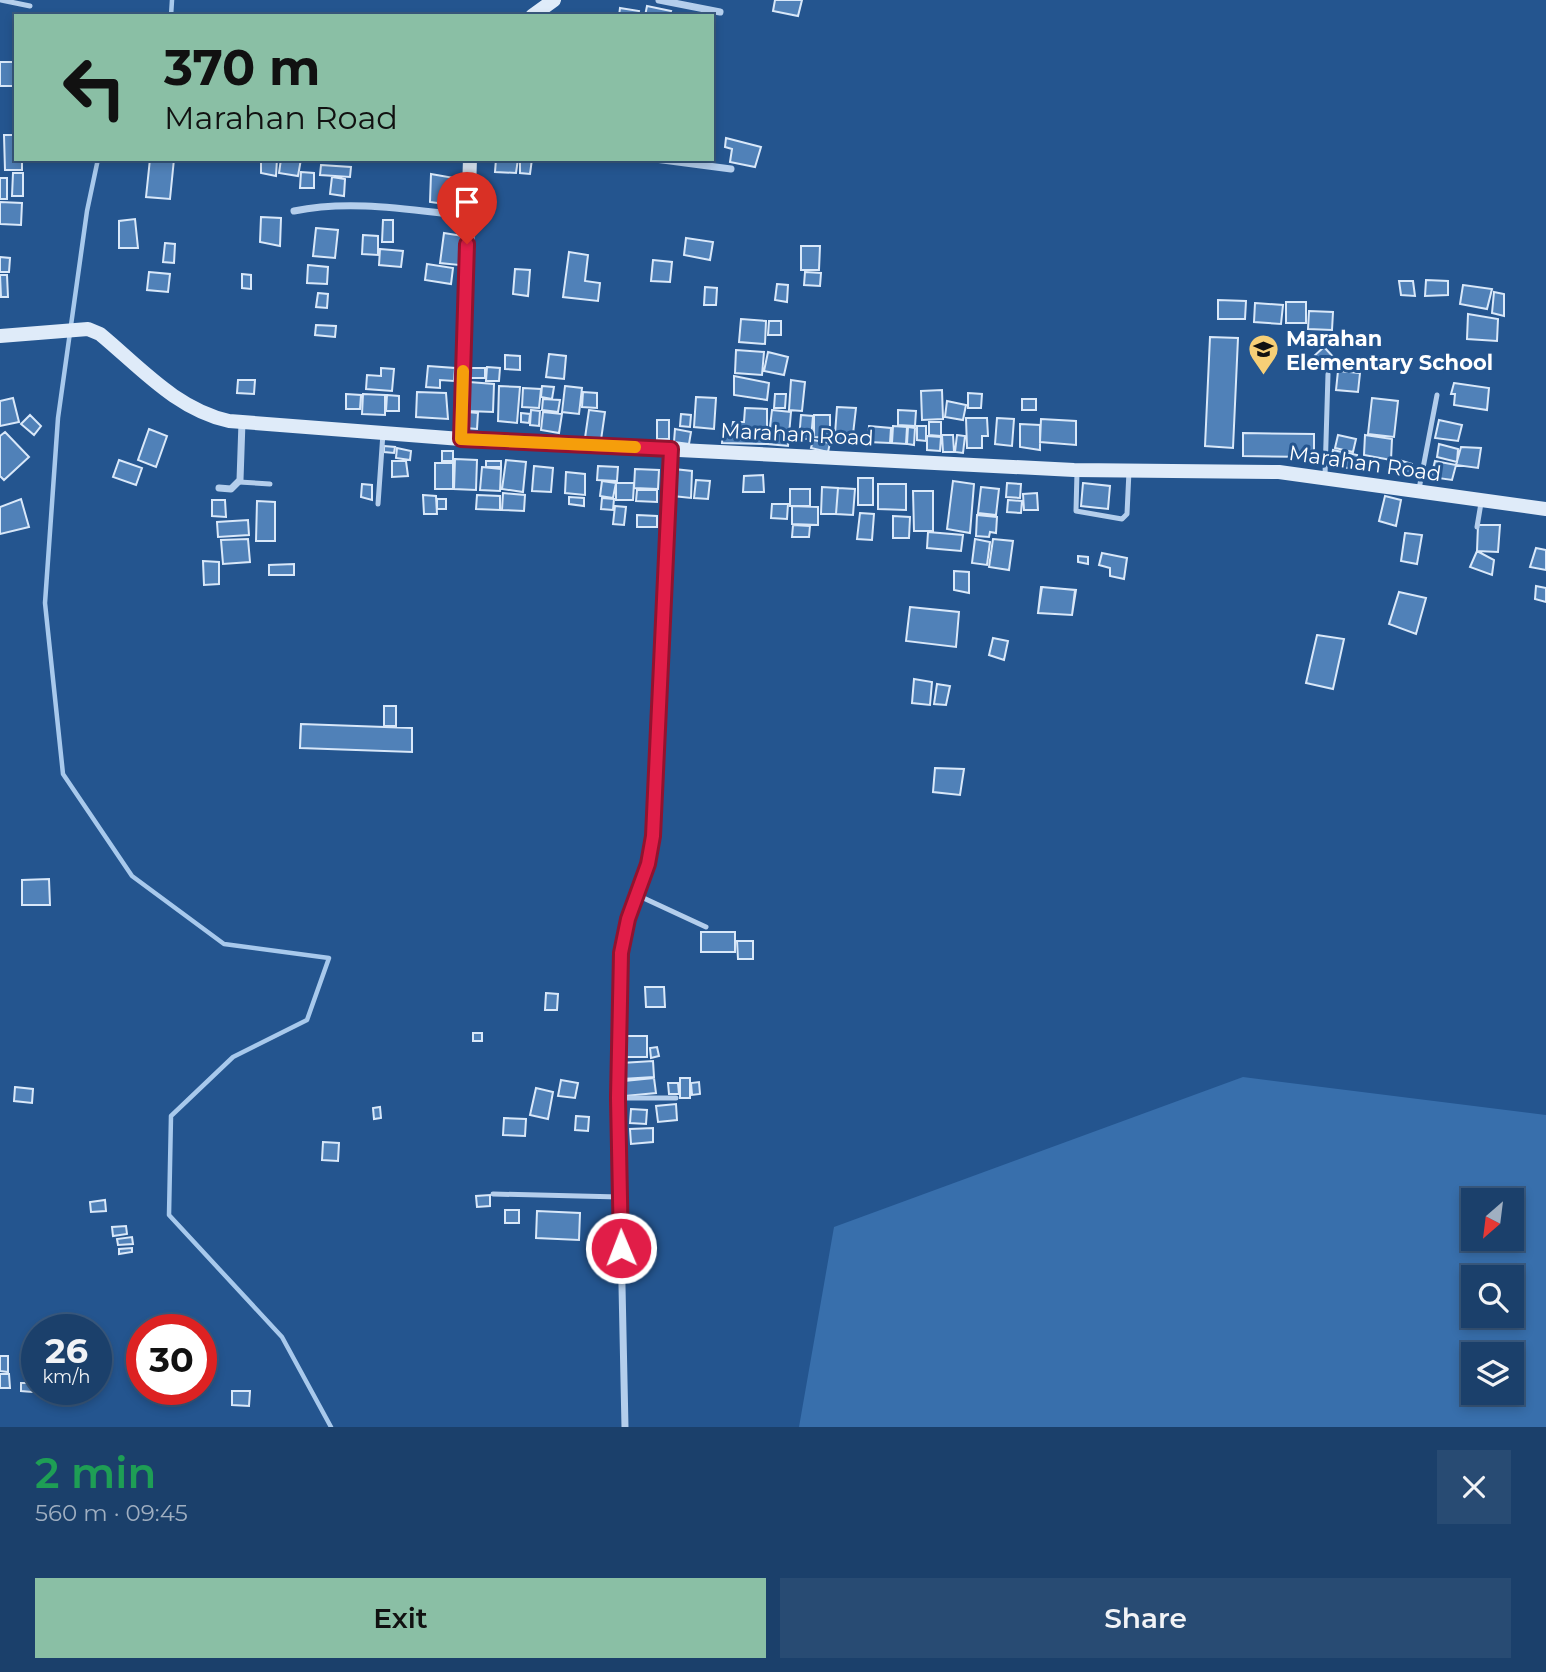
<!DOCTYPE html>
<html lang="en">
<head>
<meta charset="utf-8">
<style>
	:root { --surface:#1b406b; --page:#284b73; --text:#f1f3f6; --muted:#a0afc1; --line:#39597e; --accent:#8abfa5 }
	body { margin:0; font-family:Montserrat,sans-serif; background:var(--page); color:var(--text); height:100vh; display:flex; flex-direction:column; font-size:26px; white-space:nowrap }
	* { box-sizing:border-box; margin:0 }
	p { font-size:23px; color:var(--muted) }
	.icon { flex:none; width:38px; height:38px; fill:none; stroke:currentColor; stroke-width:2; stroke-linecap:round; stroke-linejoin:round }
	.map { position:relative; height:1427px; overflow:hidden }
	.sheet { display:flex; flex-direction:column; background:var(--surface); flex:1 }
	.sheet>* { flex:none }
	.guide { position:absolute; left:14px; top:14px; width:700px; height:147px; border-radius:0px; box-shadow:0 4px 10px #0003,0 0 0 2px var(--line); background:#8abfa5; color:#111; overflow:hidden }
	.needle { width:46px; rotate:208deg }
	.tools { position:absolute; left:1461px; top:1188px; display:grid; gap:14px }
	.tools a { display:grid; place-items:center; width:63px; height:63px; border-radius:0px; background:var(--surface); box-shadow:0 4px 10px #0003,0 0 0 2px var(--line); font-size:35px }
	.speed { position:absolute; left:21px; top:1314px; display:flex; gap:14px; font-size:35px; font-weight:700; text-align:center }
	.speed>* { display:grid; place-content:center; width:91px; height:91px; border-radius:50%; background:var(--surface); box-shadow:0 4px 10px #0003,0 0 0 2px var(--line); line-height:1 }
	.speed small { font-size:18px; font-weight:400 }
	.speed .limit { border:10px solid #d22; background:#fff; color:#111 }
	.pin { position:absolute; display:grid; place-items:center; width:60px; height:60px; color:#fff; margin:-72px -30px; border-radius:50% 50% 50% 0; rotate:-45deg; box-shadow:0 0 7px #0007 }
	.pin .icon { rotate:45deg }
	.me { position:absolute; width:77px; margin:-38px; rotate:359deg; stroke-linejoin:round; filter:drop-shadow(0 0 5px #0008) }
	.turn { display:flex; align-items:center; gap:24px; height:147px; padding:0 35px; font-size:32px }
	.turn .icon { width:91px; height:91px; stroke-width:2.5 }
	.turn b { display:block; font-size:49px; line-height:60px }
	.round { display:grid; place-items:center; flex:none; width:74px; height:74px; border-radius:0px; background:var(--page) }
	.overview { display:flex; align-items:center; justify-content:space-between; height:119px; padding:0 35px }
	h1 { font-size:42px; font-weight:600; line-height:52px; color:#1e9e55 }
	.button { display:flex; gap:14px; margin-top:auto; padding:14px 35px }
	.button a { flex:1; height:80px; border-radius:0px; background:var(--accent); color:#111; font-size:28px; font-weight:600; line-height:80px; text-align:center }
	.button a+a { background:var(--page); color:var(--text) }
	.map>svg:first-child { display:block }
	.green { fill:#386fac; fill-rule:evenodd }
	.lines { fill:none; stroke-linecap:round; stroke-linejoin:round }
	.stream { stroke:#a8c9ec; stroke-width:4.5 }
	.building { fill:#5081b8; stroke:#d9e8f9; stroke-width:2 }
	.lane { stroke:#b4ceec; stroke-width:5 }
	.street { stroke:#b4ceec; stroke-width:7 }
	.secondary { stroke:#dfebf9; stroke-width:14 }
	.route-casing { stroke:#92132f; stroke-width:18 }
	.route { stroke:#e11d48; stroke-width:12 }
	.slow { stroke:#f59e0b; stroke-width:12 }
	.labels { text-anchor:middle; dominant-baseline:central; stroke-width:6; stroke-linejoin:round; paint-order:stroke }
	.poi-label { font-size:21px; font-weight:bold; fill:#fff; stroke:#24558f; text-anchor:start }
	.street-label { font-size:21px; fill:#fff; stroke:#24558f }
</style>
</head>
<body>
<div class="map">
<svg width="1546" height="1427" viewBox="0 0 1546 1427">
	<rect width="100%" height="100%" fill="#24558f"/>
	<path class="green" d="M1243 1077 1546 1115V1427H799L834 1227ZM1474 1200H1512V1239H1474ZM1474 1278H1512V1316H1474ZM1474 1354H1512V1393H1474Z"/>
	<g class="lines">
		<path class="stream" d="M171 16 172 0
			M98 159 87 211 58 418 45 603 63 774 132 876 224 944 329 958 307 1020 233 1057 171 1116 169 1215 282 1337 331 1427"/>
	</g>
	<path class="building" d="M775 0H802L798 16 773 11Z
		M647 6 671 11 669 16H645Z
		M620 8 639 11 638 16H619Z
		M0 62H16V86H0Z
		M4 135H16V159H22V170H5Z
		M726 138 761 147 755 167 730 162 732 149 725 147Z
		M150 159H174L170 199 146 197Z
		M261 159H277L276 176 261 173Z
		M281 159H301L298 176 279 173Z
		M496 159H518L516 173 495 172Z
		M520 159H532L530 174 520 173Z
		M321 165 351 167 350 177 320 175Z
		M301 172 314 173V188H300Z
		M13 173H23V196H12Z
		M431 174 454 178 452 205 430 202Z
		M332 177 345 179 344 196 330 194Z
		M0 178H7V199H0Z
		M0 202 22 203 21 225 0 224Z
		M261 217 281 218 280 246 260 242Z
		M135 219 138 248H119V221Z
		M383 220H393V242H382Z
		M316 228 338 230 335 258 313 256Z
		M444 233 463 236 459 265 440 263Z
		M363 235 378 236V255L362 254Z
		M686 238 713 242 710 260 684 255Z
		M165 243 175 244 174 263 163 262Z
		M801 246H820L819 270H801Z
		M380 249 403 251 401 267 379 265Z
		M569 252 588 255 585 281 600 283 598 301 563 297Z
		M0 257 10 258 9 272H0Z
		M653 260 672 262 670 282 651 281Z
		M427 264 453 268 451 284 425 280Z
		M308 265 328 267 327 284 307 283Z
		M515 269 530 270 528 296 513 294Z
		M149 272 170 274 168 292 147 290Z
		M805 272 821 273 820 286 804 285Z
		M242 274 251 275V289L242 288Z
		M0 275H7L8 297H1Z
		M1426 280 1448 281V295L1425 296Z
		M1399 281H1413L1415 296 1401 295Z
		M777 284 788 285 787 302 775 300Z
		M1463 285 1492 289 1487 309 1460 304Z
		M705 287 717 288 716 305H704Z
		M1494 292 1504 294V316L1492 313Z
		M318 293 328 294 327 308 316 307Z
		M1218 300 1246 301 1245 319H1218Z
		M1286 302H1306V323H1286Z
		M1255 303 1283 305 1281 324 1254 322Z
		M1309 311 1333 312 1332 330 1308 329Z
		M1468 314 1498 319 1497 341 1467 339Z
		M741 319 766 321 765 344 739 342Z
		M769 321H781V335H768Z
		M316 325 336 326 335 337 315 335Z
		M1210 337 1238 338 1233 448 1205 446Z
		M1324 347 1337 361 1326 371 1313 357Z
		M736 350 764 352 762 375 735 373Z
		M768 352 788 357 784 375 764 371Z
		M549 354 566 356 564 379 546 377Z
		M505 355 520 356V370L505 369Z
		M428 366 455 368 454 381 440 380V388L426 387Z
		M487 367 500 368 499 381H486Z
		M381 368 394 369 392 391 366 389 367 375 381 376Z
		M467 368H485V378H467Z
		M1338 371 1360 373 1358 392 1336 390Z
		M734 376 769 383 767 400 734 395Z
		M238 380H255L254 394 237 393Z
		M791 380 805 382 802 411 789 410Z
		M469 382 494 384 493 412 468 411Z
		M1454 383 1489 388 1487 410 1454 405 1455 394H1451Z
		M499 386 520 387 517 423 498 421Z
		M542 386 554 387 552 399 541 397Z
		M565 386 582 388 579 414 562 412Z
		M523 388 541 389 539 408 522 407Z
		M942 390 943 419 922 420 921 391Z
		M417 392 446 393 448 419 416 417Z
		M583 392 597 393V408L582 407Z
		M968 393 982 394 981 408H968Z
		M346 394 361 395 360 409H346Z
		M363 394 385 395V415L362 414Z
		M775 394H786L785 408H774Z
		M387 395 399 396V411H386Z
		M696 397 716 398 714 429 694 427Z
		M13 398 19 422 0 426V401Z
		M1372 398 1398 401 1394 437 1368 434Z
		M543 399 560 400 558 412 542 410Z
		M1022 399H1036V410H1022Z
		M947 401 966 405 963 420 945 417Z
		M837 407 856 408 852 443 837 442 838 434H835Z
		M745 408 767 409V444L722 443 723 429H732L733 422H744Z
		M531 410 540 411 539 426 530 425Z
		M589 410 605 412 601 440 585 438Z
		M772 410 791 412 788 446 768 444Z
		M898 410 916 411 915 426 898 425Z
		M467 412 478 413 477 429 466 428Z
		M543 412 562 414 559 433 541 430Z
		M521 413 530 414 529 423 521 422Z
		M681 414 691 415 690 427 680 426Z
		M30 415 41 426 34 435 21 424Z
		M801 415 813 416 811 439H799Z
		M814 415H830V438L814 437Z
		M966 418H987L988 436H982V448H967Z
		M997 418 1014 419 1012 446 995 444Z
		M1041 419 1076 421V445L1040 442Z
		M657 420H669V439H657Z
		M1439 420 1462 425 1458 441 1435 438Z
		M929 422H941V436L929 435Z
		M1020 424 1040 425V450L1020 447Z
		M869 426 891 428 890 443 868 442Z
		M893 426 907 427 906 444 892 443Z
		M917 426H926V441L917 440Z
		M908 427 915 428 914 445 907 444Z
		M149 429 167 436 156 467 138 460Z
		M675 429 691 432 689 444 674 442Z
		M5 432 29 457 4 480 0 476V436Z
		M1243 433 1314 434V457L1243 456Z
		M942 435H953L954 452H943Z
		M957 435 965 436 963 453 955 452Z
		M1338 435 1356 439 1353 452 1335 448Z
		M1365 435 1392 439 1391 460 1364 455Z
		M927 436 941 437 940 451 927 450Z
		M813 440 830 443 828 452 811 448Z
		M1439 444 1458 449 1457 462 1437 457Z
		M384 446 395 447 394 453 384 452Z
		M1461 447 1481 448 1478 468 1456 465Z
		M397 448 411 451 410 460 396 458Z
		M1333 450 1357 455 1354 469 1330 465Z
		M442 451H453V461H442Z
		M455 459 477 460 476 490 454 489Z
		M119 460 142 468 136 485 113 477Z
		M506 460 526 462 523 492 502 489Z
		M1399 460 1412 464 1411 476 1397 473Z
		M392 461H406L408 476 392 477Z
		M486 461H501V467H486Z
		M1435 461 1456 465 1452 480 1431 477Z
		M435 463H453V489H435Z
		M534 466 553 468 551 492 532 491Z
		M598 466 618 467 617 481 597 480Z
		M482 467 501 469 500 491 480 490Z
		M635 469 659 470 658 489 634 488Z
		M674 469 692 471 691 498 673 496Z
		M566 472 585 474V495L565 493Z
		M763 475 764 492H743L744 476Z
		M858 478H873V505H858Z
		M696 480 710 481 708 499 694 498Z
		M602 481 616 483 613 498 600 496Z
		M953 481 974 484 970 533 947 529Z
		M616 483H634L633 500H616Z
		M1007 483 1021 484 1020 498 1006 497Z
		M1083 483 1110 486 1108 509 1081 506Z
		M362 484 372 485V500L361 497Z
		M878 484H906V510L878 509Z
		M822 487 838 488 836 514H821Z
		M981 487 999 489 996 515 978 513Z
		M838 488 855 489 853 515 836 514Z
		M790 489H810V506H790Z
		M637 490H657V502L636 501Z
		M913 491H933V531H914Z
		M503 493 525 495 524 511 502 510Z
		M1037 493 1038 510H1024L1023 494Z
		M423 495 436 496 437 514H424Z
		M477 495 500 496V510L476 509Z
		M1385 496 1401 500 1396 526 1379 521Z
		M569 497 584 498V506L569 504Z
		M602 498 614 499 613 510 601 509Z
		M21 499 29 527 0 534V507Z
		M437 499H446V509H437Z
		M212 500H225L226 517 212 516Z
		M1008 500 1022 501 1021 513 1007 512Z
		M257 501 275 502V541H256Z
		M772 504H788L787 519 771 518Z
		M615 506 626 507 624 525 613 524Z
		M792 506 818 507V525L792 524Z
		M860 513 874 514 872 540 857 539Z
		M637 515 657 516V527H637Z
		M977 515 997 517 996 533 990 532 989 537 976 536Z
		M893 516 910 517 909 538H893Z
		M248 520 249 535 218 537 217 522Z
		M793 525 810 526 809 537H792Z
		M1478 525H1500L1498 552 1477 551Z
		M928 532 963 535 961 551 927 548Z
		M1405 533 1422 535 1417 564 1401 561Z
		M248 539 250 562 223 564 221 540Z
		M975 539 990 542 987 565 972 563Z
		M993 539 1013 541 1009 570 989 567Z
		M1536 548 1546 550V570L1530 567Z
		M1477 551 1494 560 1492 575 1470 567Z
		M1102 553 1127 558 1124 579 1110 576V568L1099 565Z
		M1078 556 1088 557V564L1078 562Z
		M203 561 219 562V584L204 585Z
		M294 564V575H269V565Z
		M954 571 969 572V593L954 590Z
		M1536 586 1546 588V602L1535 599Z
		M1041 587 1076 590 1072 615 1038 613Z
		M1042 587 1075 590 1072 615 1038 613Z
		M1399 592 1426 598 1416 634 1389 624Z
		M910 607 959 612 956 647 906 641Z
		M1317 635 1344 639 1333 689 1306 683Z
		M993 638 1008 641 1004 660 989 655Z
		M914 679 932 682 930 705 912 703Z
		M937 684 950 686 946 705 934 704Z
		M384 706H396V726H384Z
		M301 724 412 728V752L300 748Z
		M935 768 964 769 960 795 933 792Z
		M49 879 50 905H22V880Z
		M701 932H735V952H701Z
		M737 941H753V959H738Z
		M645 987H664L665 1007H646Z
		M546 993 558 994 557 1010H545Z
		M473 1033H482V1041H473Z
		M626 1036H647V1057H626Z
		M657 1047 659 1056 651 1058 650 1048Z
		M653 1061 654 1077 622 1079 621 1063Z
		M654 1078 656 1093 625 1096 624 1081Z
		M680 1078H690V1098H680Z
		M561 1080 578 1083 575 1098 558 1096Z
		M699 1082 700 1094 692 1095 691 1083Z
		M668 1083H678L679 1094H669Z
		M15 1087 33 1089 32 1103 14 1101Z
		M536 1088 553 1092 548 1119 530 1115Z
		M676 1104 677 1120 658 1122 656 1106Z
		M380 1107 381 1118 374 1119 373 1108Z
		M631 1109 647 1110 646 1124 630 1123Z
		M576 1116 589 1117 588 1131 575 1130Z
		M504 1118 526 1119 525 1136 503 1135Z
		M653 1128V1142L631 1144 630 1129Z
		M323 1142 339 1143 338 1161 322 1160Z
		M490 1195V1206L477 1207 476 1196Z
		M105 1200 106 1211 91 1212 90 1202Z
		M505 1210H519V1223H505Z
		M537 1211 580 1213 579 1240 536 1238Z
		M126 1226 127 1234 113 1236 112 1227Z
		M132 1237 133 1244 118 1245 117 1239Z
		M132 1248V1252L119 1254V1249Z
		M0 1356H8V1372L0 1371Z
		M0 1374H9L10 1388H0Z
		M21 1383H32V1392L21 1391Z
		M232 1391H250L249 1406 232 1405Z"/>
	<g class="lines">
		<path class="lane" d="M1 0 30 6
			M1077 472 1076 511 1122 519 1127 514 1129 471
			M1325 475 1328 374
			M239 482 270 484
			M1419 489 1437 395
			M378 504 383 433
			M1477 527 1481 503
			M637 895 706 927
			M618 1098H676
			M493 1194 620 1197"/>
		<path class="street" d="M659 0 720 12
			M655 159 731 169
			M294 211C351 199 410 210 468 216
			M219 488 231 489 240 480 242 422
			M625 1427 618 1098 621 953 653 836 671 449"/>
		<path class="secondary" d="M532 16 554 0
			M0 336 88 329 100 334C141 368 176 409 229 421L461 439 1074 470 1279 472 1546 509
			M461 439 470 159"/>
	</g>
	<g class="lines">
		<defs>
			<path id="route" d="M467 244 461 439 671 449 653 836 648 864 628 919 621 953 618 1098 621 1248"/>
		</defs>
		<use href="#route" class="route-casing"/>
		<use href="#route" class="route"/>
		<path class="slow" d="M463 371 461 439 635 447"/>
	</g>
	<defs>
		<symbol id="school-pin" viewBox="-11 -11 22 30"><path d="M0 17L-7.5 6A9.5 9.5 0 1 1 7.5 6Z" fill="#f6cf77" stroke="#24558f"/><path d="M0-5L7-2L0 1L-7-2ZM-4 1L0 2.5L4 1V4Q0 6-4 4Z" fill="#111"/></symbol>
	</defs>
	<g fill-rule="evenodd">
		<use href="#school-pin" x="1246" y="332" width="35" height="47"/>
	</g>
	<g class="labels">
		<g class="poi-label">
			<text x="1286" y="338">Marahan<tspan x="1286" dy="24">Elementary School</tspan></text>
		</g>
		<g class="street-label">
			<text transform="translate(797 434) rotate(3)">Marahan Road</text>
			<text transform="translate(1365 463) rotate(8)">Marahan Road</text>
		</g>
	</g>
</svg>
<div class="tools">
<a><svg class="needle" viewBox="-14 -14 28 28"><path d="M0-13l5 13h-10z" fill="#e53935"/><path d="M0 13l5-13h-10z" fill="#a0afc1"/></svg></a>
<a><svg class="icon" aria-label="search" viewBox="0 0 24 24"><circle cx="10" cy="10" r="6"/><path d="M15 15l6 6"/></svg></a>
<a><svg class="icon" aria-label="layers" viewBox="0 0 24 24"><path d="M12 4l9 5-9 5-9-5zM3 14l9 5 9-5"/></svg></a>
</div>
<div class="speed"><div>26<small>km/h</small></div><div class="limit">30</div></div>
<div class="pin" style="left:467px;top:244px;background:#d93025"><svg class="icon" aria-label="arrive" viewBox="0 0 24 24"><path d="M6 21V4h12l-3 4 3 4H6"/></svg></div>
<svg class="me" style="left:621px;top:1248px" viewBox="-20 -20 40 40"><circle r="17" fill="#e11d48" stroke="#fff" stroke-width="3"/><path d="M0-11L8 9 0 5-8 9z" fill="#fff"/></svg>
<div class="guide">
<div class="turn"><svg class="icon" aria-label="left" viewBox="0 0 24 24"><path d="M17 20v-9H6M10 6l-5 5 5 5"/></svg><div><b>370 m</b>Marahan Road</div></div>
</div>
</div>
<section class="sheet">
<div class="overview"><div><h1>2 min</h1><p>560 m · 09:45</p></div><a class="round"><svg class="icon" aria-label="close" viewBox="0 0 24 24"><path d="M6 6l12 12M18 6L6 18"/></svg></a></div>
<div class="button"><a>Exit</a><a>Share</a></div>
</section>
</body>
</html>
